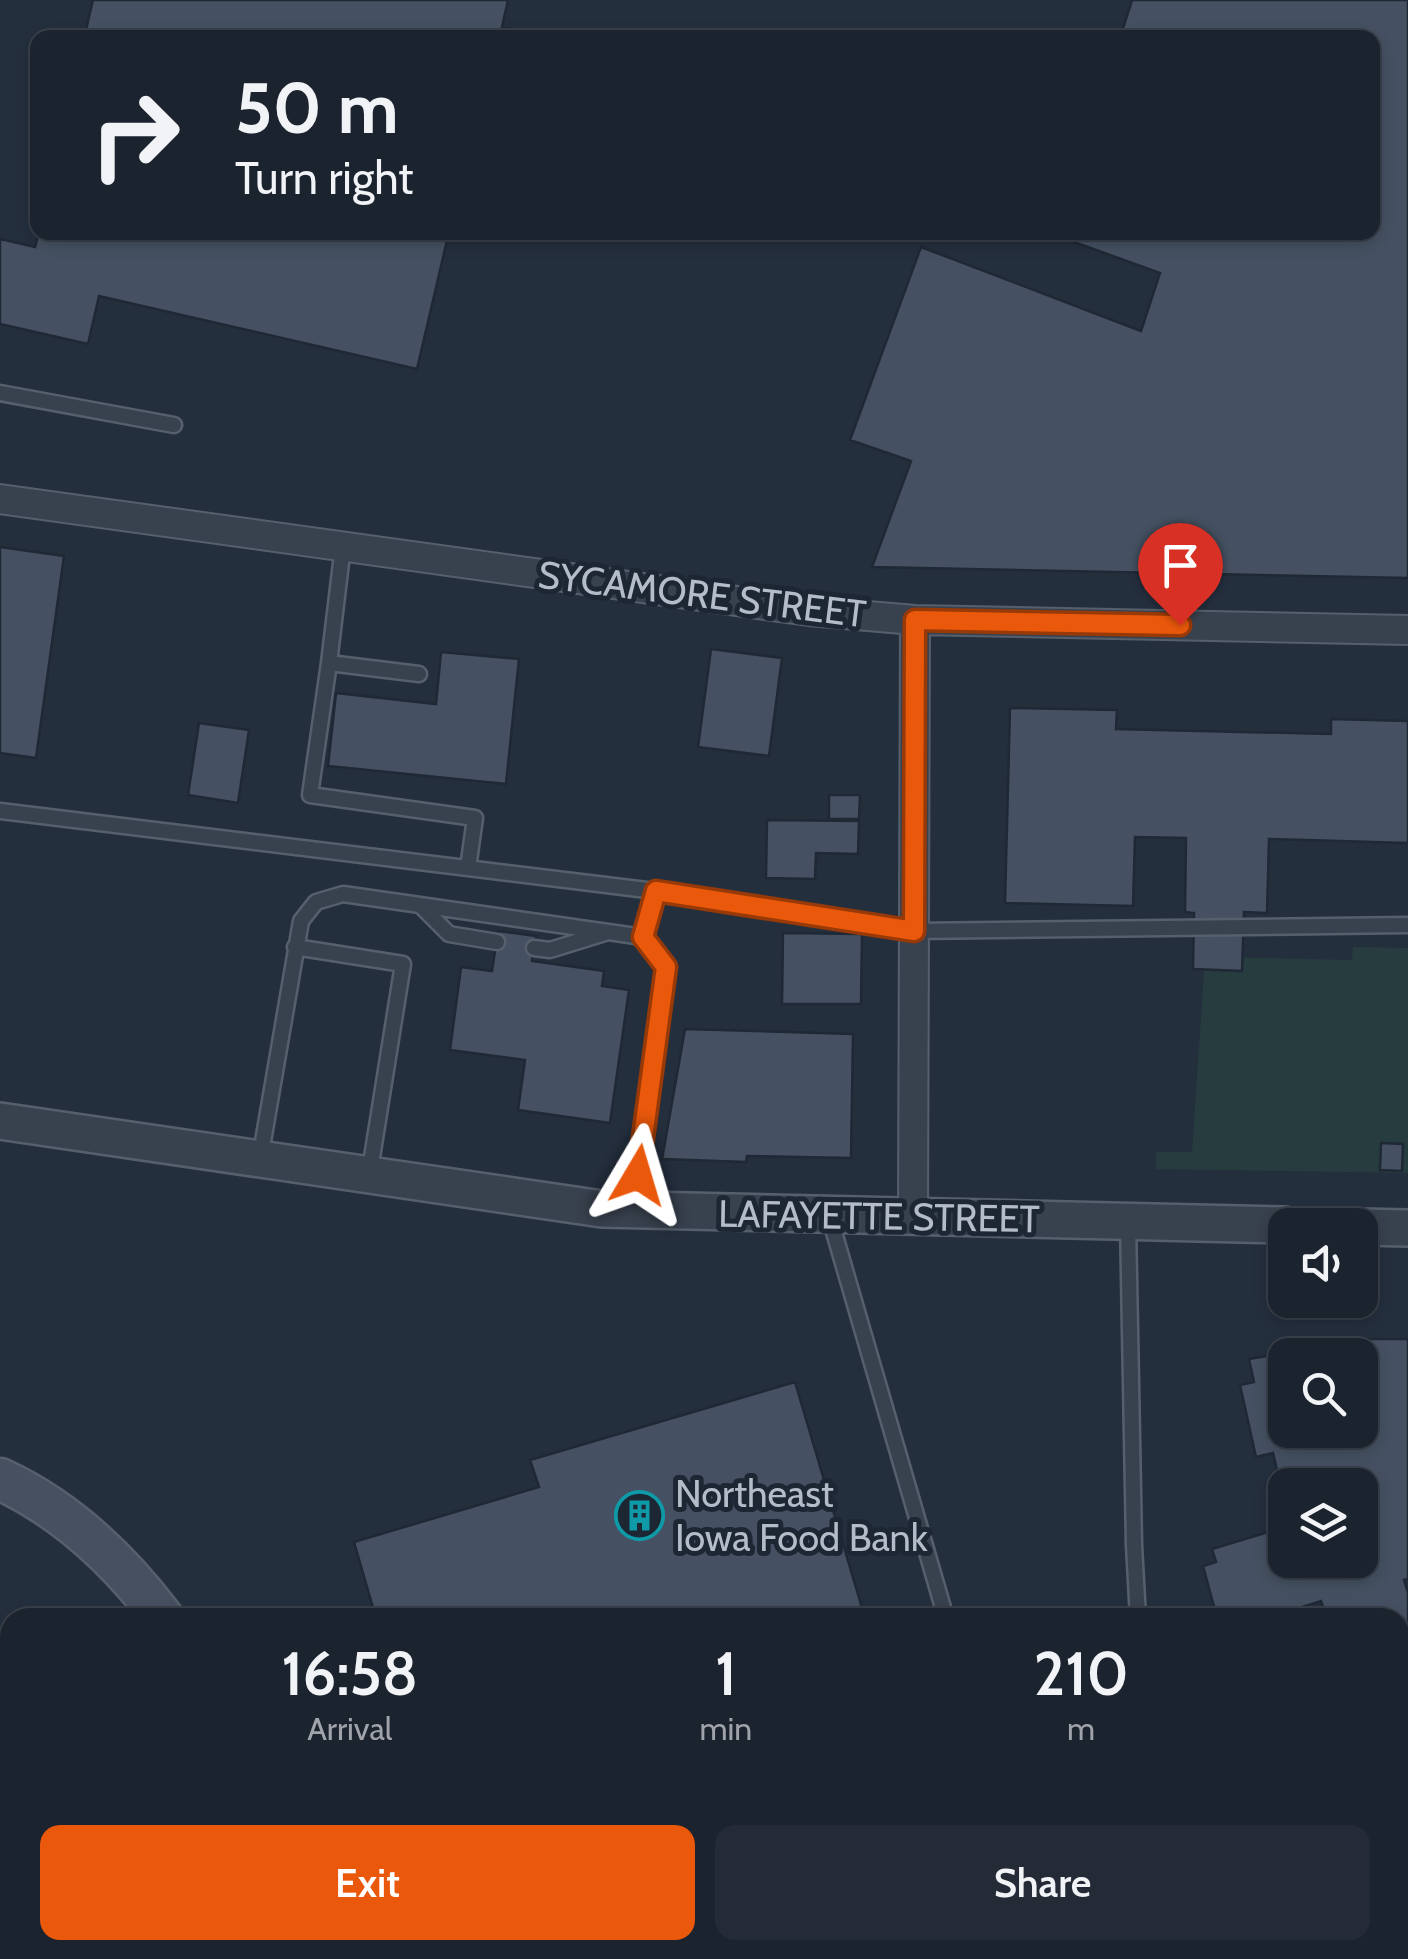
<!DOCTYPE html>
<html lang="en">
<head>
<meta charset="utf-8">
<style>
	:root { --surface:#1b232e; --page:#242b36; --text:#f1f3f6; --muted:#a0a4aa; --line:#39404a; --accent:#ea580c }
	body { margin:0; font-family:Cabin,sans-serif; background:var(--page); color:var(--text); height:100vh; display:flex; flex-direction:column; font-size:38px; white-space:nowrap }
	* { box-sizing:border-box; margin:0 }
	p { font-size:32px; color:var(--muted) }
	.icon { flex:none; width:55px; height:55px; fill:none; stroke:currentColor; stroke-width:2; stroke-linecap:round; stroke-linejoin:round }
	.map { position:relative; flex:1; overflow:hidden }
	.details { position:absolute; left:0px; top:1608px; width:1410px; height:352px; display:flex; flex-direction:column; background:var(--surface); border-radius:30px 30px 0 0; box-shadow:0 5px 15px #0003,0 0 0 2px var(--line) }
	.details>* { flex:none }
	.hud { position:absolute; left:30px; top:30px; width:1350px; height:210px; border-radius:20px; box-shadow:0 5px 15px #0003,0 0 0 2px var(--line); background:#1b232e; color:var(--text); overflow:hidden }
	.controls { position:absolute; left:1268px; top:1208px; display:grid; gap:20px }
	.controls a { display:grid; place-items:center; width:110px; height:110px; border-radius:20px; background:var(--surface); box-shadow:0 5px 15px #0003,0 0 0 2px var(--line); font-size:50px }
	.pin { position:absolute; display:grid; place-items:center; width:85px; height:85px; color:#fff; margin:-102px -42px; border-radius:50% 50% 50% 0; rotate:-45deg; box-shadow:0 0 10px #0007 }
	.pin .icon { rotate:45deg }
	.me { position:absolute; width:110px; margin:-55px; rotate:7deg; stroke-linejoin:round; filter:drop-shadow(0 0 8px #0008) }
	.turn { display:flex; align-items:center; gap:35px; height:210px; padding:0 40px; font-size:45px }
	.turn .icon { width:130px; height:130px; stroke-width:2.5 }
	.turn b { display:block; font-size:70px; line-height:85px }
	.eta { display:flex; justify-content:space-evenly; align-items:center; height:170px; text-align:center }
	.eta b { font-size:60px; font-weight:600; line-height:70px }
	.action { display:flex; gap:20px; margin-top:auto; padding:20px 40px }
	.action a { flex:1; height:115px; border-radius:20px; background:var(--accent); color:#fff; font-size:40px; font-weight:600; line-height:115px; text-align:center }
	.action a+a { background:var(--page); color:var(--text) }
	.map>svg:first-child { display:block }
	.green { fill:#263c3f }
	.building { fill:#455162; stroke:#1f2835; stroke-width:2.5; fill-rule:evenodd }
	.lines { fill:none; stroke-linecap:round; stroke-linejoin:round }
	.service-casing { stroke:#565f6c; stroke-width:19 }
	.minor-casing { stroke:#565f6c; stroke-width:32 }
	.tertiary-casing { stroke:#565f6c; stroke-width:40 }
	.secondary-casing { stroke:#565f6c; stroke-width:45 }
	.service { stroke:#38414e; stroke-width:14 }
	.minor { stroke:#38414e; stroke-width:28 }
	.tertiary { stroke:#38414e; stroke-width:35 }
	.secondary { stroke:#465061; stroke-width:40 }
	.route-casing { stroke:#983908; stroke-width:25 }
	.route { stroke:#ea580c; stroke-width:18 }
	.labels { text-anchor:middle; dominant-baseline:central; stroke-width:10; stroke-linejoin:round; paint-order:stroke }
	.street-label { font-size:38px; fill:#b4bcc9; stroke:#1d2633 }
	.poi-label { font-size:38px; fill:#b4bcc9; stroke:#1d2633; text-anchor:start }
</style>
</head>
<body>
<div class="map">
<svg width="1408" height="1959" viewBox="0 0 1408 1959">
	<rect width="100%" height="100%" fill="#242f3e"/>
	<path class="green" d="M1353 947 1408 948V1173L1156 1169V1152H1192L1205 957 1352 960Z
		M754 1950H979L981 1959H757Z"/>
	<path class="building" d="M93 0H508L502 27 549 38H84Z
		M1132 0H1408V578L872 567 911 461 850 440 921 247 1141 331 1160 273 1060 237 1061 232H1372V38H1120Z
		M39 232H449L417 369 99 296 88 344 0 324V239L35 247Z
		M0 547 64 556 36 758 0 753Z
		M711 649 782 658 769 756 698 747Z
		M441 652 519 659 506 784 328 766 336 693 436 704Z
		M1010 708 1117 710 1116 729 1331 734V719L1408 721V843L1269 839 1267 913 1244 912 1242 971 1193 969 1194 913 1185 912 1186 838 1135 837 1133 906 1005 903Z
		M199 723 249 730 238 803 188 795Z
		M829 795H860L859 819H829Z
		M767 820 859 821 858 854 816 853 815 879 766 878Z
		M498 931 536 936 532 961 604 971 602 986 629 990 610 1123 518 1110 525 1060 450 1050 461 967 492 971Z
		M783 933 862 934 861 1004H782Z
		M685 1029 853 1034 851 1158 747 1156 746 1162 662 1159Z
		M1381 1143 1403 1144 1402 1171 1380 1170Z
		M1368 1339H1408V1579L1404 1580 1408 1593V1700L1400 1702V1618H1327L1321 1601 1267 1618H1232L1230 1610 1216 1614 1203 1566 1216 1562 1212 1549 1285 1527V1560H1360V1485H1285V1505L1273 1453 1256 1457 1240 1385 1254 1382 1249 1359ZM1285 1355H1360V1430H1285Z
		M795 1382 865 1618H376L354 1542 539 1487 530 1460Z
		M1004 1950H1120L1123 1959H1007Z"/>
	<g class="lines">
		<defs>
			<path id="service" d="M0 393 174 425
				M343 546 329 663 419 674
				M329 663 310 795 475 818 468 868
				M0 811 655 891 914 931 1408 925
				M420 905 449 934 497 942
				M643 937 655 891
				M295 947 403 964 369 1176
				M534 948 550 950 605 933
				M260 1159 301 921 316 902 343 894 643 937 666 967 634 1209
				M829 1215 946 1618
				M1128 1222 1134 1545 1138 1618
				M1400 1760 1408 1758
				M1400 1864 1408 1862
				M1266 1950 1268 1959
				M1155 1959 1186 1950"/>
			<path id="minor" d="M0 499 809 611 915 620 1408 630
				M913 1217 915 620"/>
			<path id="tertiary" d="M0 1121 602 1209 1285 1225
				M1360 1227 1408 1228"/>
			<path id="secondary" d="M0 1479C65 1509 120 1561 163 1618
				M295 1950 298 1959"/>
		</defs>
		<use href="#service" class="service-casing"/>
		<use href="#minor" class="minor-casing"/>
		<use href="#tertiary" class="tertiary-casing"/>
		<use href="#secondary" class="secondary-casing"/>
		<use href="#service" class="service"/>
		<use href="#minor" class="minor"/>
		<use href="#tertiary" class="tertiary"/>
		<use href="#secondary" class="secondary"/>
	</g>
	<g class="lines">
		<defs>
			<path id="route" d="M638 1175 666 967 643 937 656 891 914 931 915 620 1180 625"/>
		</defs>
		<use href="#route" class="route-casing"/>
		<use href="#route" class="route"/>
	</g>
	<defs>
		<symbol id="building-ring" viewBox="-11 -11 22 22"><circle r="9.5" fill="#1d2633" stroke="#0f9aa8" stroke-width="1.5"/><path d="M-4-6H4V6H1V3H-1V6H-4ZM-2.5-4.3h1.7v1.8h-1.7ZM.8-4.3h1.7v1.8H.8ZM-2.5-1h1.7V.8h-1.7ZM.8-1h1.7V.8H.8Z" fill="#0f9aa8"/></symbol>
	</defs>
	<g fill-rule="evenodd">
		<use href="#building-ring" x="612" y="1488" width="55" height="55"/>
	</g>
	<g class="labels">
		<g class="street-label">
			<text transform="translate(702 594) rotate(7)">SYCAMORE STREET</text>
			<text transform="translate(879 1216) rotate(1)">LAFAYETTE STREET</text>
		</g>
		<g class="poi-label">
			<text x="675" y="1493">Northeast<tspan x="675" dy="44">Iowa Food Bank</tspan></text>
		</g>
	</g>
</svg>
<div class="controls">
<a><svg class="icon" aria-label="sound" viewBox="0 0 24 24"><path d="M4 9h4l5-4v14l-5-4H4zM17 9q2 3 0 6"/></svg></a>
<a><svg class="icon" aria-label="search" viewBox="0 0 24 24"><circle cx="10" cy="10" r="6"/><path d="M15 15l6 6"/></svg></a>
<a><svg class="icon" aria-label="layers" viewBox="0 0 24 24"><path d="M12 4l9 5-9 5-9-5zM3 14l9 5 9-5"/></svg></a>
</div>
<div class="pin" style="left:1180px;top:625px;background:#d93025"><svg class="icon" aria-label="arrive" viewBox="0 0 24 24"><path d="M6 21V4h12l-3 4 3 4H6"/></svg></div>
<svg class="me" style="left:638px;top:1175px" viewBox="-20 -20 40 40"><path d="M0-17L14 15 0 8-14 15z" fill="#ea580c" stroke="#fff" stroke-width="4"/></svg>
<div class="hud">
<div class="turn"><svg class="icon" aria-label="right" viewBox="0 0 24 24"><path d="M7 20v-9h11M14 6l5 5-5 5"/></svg><div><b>50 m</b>Turn right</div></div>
</div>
<section class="details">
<div class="eta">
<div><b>16:58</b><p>Arrival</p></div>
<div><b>1</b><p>min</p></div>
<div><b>210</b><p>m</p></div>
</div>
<div class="action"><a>Exit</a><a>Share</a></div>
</section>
</div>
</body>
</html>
